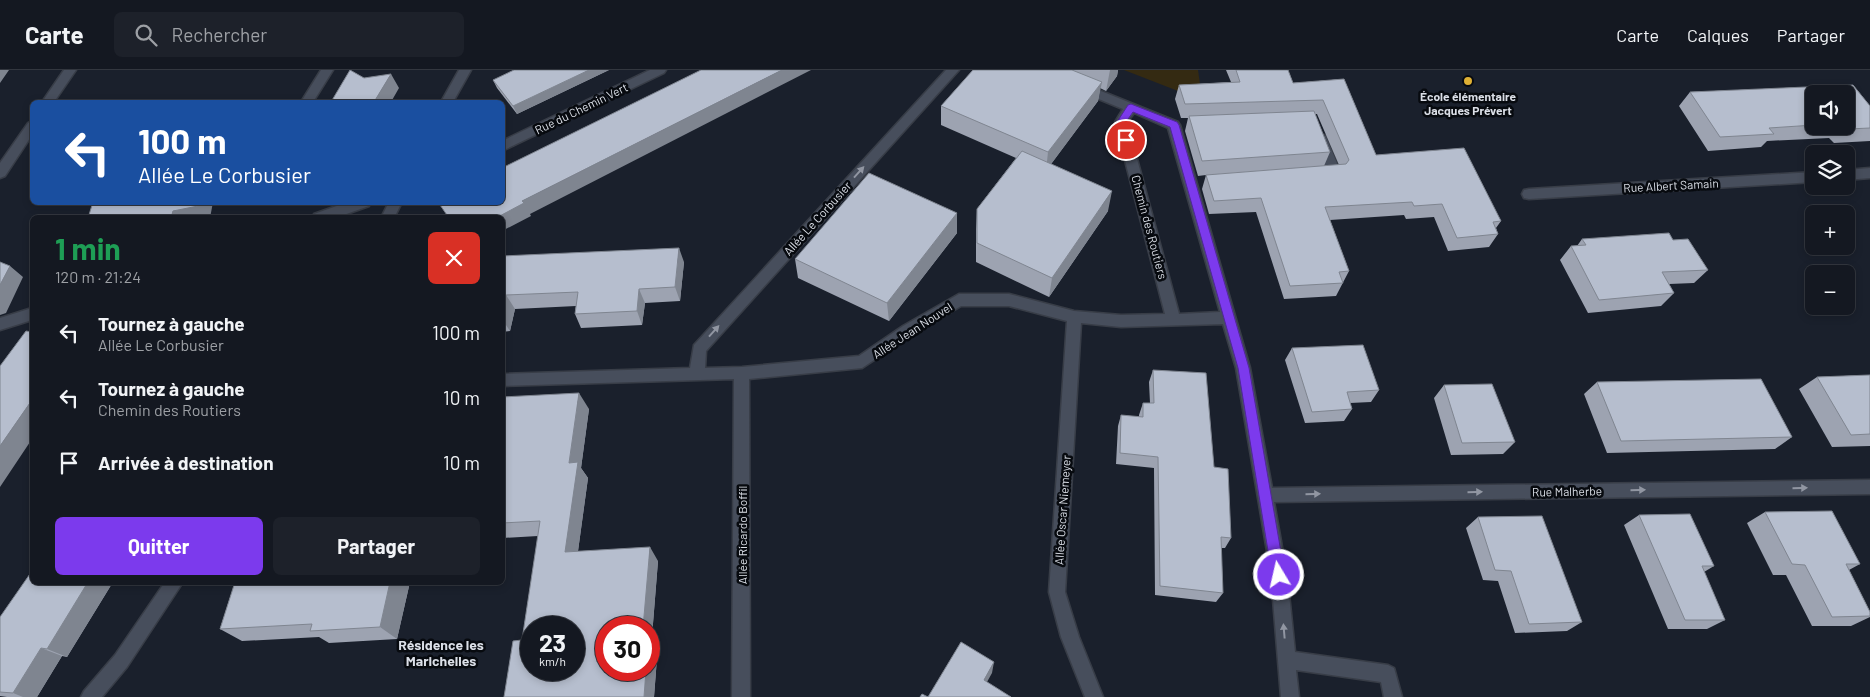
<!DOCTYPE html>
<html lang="fr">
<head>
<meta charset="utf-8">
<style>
	:root { --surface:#141821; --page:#1d212a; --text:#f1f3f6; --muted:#9da0a5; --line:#33373f; --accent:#7c3aed }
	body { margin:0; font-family:Barlow,sans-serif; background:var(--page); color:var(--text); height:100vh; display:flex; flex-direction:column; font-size:19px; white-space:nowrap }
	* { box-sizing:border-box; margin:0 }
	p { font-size:16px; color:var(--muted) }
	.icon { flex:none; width:28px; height:28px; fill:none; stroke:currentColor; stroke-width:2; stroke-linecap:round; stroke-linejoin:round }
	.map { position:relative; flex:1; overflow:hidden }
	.side { position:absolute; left:30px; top:145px; width:475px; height:370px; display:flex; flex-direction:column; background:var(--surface); border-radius:8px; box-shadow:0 2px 8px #0003,0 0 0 1px var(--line) }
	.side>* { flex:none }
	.banner { position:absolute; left:30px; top:30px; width:475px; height:105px; border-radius:8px; box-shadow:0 2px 8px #0003,0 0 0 1px var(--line); background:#1a4fa0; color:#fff; overflow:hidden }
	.buttons { position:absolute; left:1805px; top:15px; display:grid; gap:10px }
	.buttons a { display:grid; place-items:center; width:50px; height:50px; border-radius:8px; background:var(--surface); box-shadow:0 2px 8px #0003,0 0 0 1px var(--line); font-size:25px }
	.speed { position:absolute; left:520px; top:546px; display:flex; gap:10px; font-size:25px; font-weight:700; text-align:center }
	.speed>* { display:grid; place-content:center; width:65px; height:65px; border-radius:50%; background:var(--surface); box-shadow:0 2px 8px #0003,0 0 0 1px var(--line); line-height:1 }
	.speed small { font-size:12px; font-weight:400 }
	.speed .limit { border:8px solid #d22; background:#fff; color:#111 }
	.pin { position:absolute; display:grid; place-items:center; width:42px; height:42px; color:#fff; margin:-21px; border:2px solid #fff; border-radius:50%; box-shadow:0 1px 5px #0007 }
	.me { position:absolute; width:55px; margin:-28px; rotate:351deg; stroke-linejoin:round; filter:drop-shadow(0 0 4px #0008) }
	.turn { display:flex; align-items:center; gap:18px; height:105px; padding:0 25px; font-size:22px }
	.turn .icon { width:65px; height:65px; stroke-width:2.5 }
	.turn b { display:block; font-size:35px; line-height:42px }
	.round { display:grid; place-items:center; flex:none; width:52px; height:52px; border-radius:8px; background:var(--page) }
	.head { display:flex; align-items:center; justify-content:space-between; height:85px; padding:0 25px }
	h1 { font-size:30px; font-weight:700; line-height:38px; color:#1e9e55 }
	.action { display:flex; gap:10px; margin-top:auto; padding:10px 25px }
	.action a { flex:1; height:58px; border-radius:8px; background:var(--accent); color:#fff; font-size:20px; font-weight:700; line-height:58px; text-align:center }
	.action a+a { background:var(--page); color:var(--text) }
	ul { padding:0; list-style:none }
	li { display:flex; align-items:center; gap:15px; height:65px; padding:0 25px }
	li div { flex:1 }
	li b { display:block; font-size:19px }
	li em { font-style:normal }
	header { display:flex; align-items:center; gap:30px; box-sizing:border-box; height:70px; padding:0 25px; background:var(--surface); border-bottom:1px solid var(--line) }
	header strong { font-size:24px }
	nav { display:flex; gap:28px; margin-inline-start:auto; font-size:18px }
	.search { width:350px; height:45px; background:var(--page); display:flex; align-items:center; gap:12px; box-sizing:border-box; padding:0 18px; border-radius:8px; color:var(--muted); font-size:19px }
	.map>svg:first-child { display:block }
	.green { fill:#342a12 }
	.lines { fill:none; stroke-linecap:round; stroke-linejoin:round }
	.minor-casing { stroke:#383d47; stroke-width:3 }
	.minor { fill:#474e5c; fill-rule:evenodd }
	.wall { fill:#9da3b1; fill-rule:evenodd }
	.shaded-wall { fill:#7f8590 }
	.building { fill:#b6bece; stroke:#7f8590; fill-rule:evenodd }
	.oneway { fill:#9196a2 }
	.route { fill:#7c3aed; stroke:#51269a }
	.poi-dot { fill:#dfb034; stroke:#070a0f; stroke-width:2 }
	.labels { text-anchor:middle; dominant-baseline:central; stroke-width:5; stroke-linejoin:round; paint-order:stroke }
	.poi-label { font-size:12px; font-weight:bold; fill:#dbdfe7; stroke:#070a0f }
	.street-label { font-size:12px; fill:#dbdfe7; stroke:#070a0f }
	.neighbourhood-label { font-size:14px; font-weight:bold; fill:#dbdfe7; stroke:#070a0f }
</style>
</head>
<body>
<header>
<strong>Carte</strong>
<div class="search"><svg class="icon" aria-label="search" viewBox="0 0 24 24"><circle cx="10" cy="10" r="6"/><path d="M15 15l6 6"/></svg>Rechercher</div>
<nav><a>Carte</a><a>Calques</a><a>Partager</a></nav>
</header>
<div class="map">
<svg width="1870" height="627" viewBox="0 0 1870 627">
	<rect width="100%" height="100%" fill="#1a202c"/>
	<path class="green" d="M1124 0H1198L1201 21H1178Z"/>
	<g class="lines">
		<defs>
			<path id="minor" d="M64 0H76L54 32H42Z
				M321 0H333L313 32H301Z
				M459 0H471L453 32H441Z
				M650 0H666L664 3 502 81V71Z
				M946 0H959L706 281 705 298 742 297 859 286 903 256 959 224H1009L1074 241 1121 245 1165 244 1115 52 1123 39 1077 20 1075 17 1077 14 1081 13 1178 52 1180 55 1250 298 1272 418 1870 410V424L1274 432 1287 505 1295 582 1388 595 1394 598 1402 627H1384L1381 612 1296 600 1299 627H1281L1271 505 1236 298 1223 254 1121 257 1081 253 1065 522 1079 567 1103 627H1085L1061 567 1049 522 1067 251 1009 236H961L913 264 862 298 749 309 750 627H732L734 309 502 316V304L690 298 694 275ZM1134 43 1168 58 1220 242 1179 244 1127 52Z
				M32 51V65L5 106 0 108V93L28 53Z
				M1321 64 1326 66 1327 69 1341 103 1339 106 1322 109 1317 107 1315 104 1317 101 1326 99 1315 69 1316 66Z
				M1870 98V108L1846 110V100Z
				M1814 102V112L1529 129 1524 128 1522 124 1524 120 1529 119Z
				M348 132H370L369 136 335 148H313L314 144Z
				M389 132H402L394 148H381Z
				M32 238V250L0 260V248Z
				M165 512H183L127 597 102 627H81L84 621 115 585Z"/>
		</defs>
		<use href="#minor" class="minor-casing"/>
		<use href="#minor" class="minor"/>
	</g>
	<path class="wall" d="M609 0 517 44 497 18 493 10Z
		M973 0H1118L1117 6 1106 21 1100 18 1098 31 1051 94 1108 141 1049 227 976 192V159L977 139 1016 88 941 55V36Z
		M1226 0H1288L1293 13 1344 9 1376 85 1501 151 1496 158 1498 164 1489 177 1448 181 1434 147 1406 149 1404 145 1330 150 1349 201 1336 226 1284 229 1256 142 1209 144 1202 119 1206 105 1198 106 1185 61 1188 48H1181L1175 29 1179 15 1231 12ZM1315 44H1317L1339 95 1324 96 1330 82Z
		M1853 15 1870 36V71L1834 73 1829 68 1767 71 1761 77 1708 81 1679 36 1690 22ZM1814 24H1846V56H1814Z
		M957 143V163L889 251 798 208 795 189Z
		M1582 169 1673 170 1708 200 1694 213 1669 214 1674 223 1661 236 1588 243 1560 190 1571 176H1577Z
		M502 186 684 192 680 231 645 233 642 255 581 258 575 244 576 236 515 239 510 261 502 262Z
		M1292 278 1379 320 1371 332 1350 333 1352 339 1344 351 1305 353 1285 290Z
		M1153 300 1214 397 1231 468 1225 478H1221L1223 523 1216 532 1155 525 1154 398 1116 394 1118 356 1121 345 1139 347V345L1143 333H1150L1149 312Z
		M1870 305V376L1832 377 1799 319 1817 307Z
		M1597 312 1792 367 1775 379 1607 383 1584 324Z
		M1444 315 1515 372 1503 384 1451 385 1434 328Z
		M502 327 589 339 581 398 588 408 578 481 658 491 652 566 658 575 654 627H504L522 570 538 466 502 468Z
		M1765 442 1860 494 1849 500 1870 542V547L1851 556H1812L1786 505H1773L1747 453Z
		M1639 445 1714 496 1704 502 1725 550 1707 559H1668L1624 455Z
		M1478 447 1582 552 1567 561 1515 563 1498 511 1483 510 1466 458Z
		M32 512H113L67 587 62 586 37 627H7L0 626V547Z
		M235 512H410L397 569 329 573 319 567 242 571 220 559Z"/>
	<path class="shaded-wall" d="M0 0H9L0 13Z
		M589 0H609L517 44 513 36Z
		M782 0H811L530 144 531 146 502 161V148H496L522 131Z
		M1110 0H1118L1117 6 1106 21Z
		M391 4 399 18 391 32H374Z
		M1102 12 1098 31 1046 101 1048 82Z
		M1112 121 1108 141 1049 227 1052 208Z
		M198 132H213L210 148H171L173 141Z
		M957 143V163L889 251 887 233Z
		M679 178 684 192 680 231 675 217Z
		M10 196 23 207 6 243 0 245V215Z
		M639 219 645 233 642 255 637 241Z
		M506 225 515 239 510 261 502 249Z
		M579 323 589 339 581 398 588 408 576 496 565 482 569 393Z
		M32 330V369L0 417V376Z
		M650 477 658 491 652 566 658 575 654 627H644L646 600H649V558H643Z
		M88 512H113L67 587 47 579Z
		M390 512H410L397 569 380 557Z
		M41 578 62 586 37 627H23L13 623Z
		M994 592 992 603 982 621 984 610Z"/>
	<path class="building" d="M350 0 364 8 391 4 374 32H331Z
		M514 0H589L513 36 493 10Z
		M701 0H782L522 131 524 133 496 148H449L438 132H502V98Z
		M973 0H1072L1102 12 1048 82 941 36Z
		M1236 0H1288L1293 13 1344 9 1376 85 1464 78 1501 151 1493 152 1498 164 1457 168 1442 134 1414 136 1412 132 1325 137 1349 201 1339 202 1343 213 1290 216 1261 128 1214 131 1206 105 1346 94 1349 90 1323 30 1185 34 1179 15 1240 12Z
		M1853 15 1870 36V58L1848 59 1845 56H1846V24H1814V55L1769 58 1774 64 1720 67 1690 22Z
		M227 30V32H212Z
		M1314 41 1330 82 1202 91 1189 46Z
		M1022 81 1112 121 1052 208 977 173V139Z
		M869 103 957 143 887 233 795 189Z
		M93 132H198V136L173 141 171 148H88Z
		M1669 163 1673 170 1688 169 1708 200 1662 202 1674 223 1599 230 1571 176 1586 175 1582 169Z
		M679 178 675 217 639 219 637 241 575 244 578 222 506 225 502 245V186Z
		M0 192 10 196 0 215Z
		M26 261 32 262V330L0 376V296Z
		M1363 275 1379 320 1347 322 1352 339 1312 342 1292 278Z
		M1153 300 1206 303 1214 397 1228 399 1231 468 1221 467 1223 523 1160 516 1158 387 1120 383 1121 345 1143 347V333H1154Z
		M1870 305V364L1851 365 1817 307Z
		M1761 309 1792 367 1621 371 1597 312Z
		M1492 314 1515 372 1462 373 1444 315Z
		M579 323 569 393 578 392 565 482 650 477 643 558H606V600H646L644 627H504L513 571 522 570 540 451 502 453V327ZM531 558H574V600H531Z
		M1832 441 1860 494H1846L1870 542V546L1832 547 1805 495 1792 494 1765 442Z
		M1690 444 1714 496H1702L1725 550H1685L1639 445Z
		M1542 446 1582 552 1529 554 1511 501 1495 500 1478 447Z
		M32 501V512H88L47 579 41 578 13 623 0 622V547Z
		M235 512H390L380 557 310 561 312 554 220 559Z
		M961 572 994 592 984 610 1011 627H920L922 624 928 627Z"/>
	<defs><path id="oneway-solid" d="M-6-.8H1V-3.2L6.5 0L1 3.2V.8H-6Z" transform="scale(1.25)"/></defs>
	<g class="oneway">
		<use href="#oneway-solid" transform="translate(859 102) rotate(-48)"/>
		<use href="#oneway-solid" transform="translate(714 261) rotate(-48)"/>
		<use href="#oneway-solid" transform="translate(1800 418) rotate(-1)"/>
		<use href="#oneway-solid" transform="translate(1638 420) rotate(-1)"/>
		<use href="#oneway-solid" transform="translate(1475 422) rotate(-1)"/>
		<use href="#oneway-solid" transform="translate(1313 424) rotate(-1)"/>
		<use href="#oneway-solid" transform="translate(1284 561) rotate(-95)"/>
	</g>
	<path class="route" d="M1131 34 1177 52 1179 55 1249 298 1285 505 1283 509 1279 511 1274 509 1272 505 1238 298 1170 57 1133 42 1126 52 1131 70 1130 72H1123L1117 52 1128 35Z"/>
	<circle class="poi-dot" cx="1468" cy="11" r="5"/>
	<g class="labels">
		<g class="poi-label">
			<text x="1468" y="26">École élémentaire<tspan x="1468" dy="14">Jacques Prévert</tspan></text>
		</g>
		<g class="street-label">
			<text transform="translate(581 38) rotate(-26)">Rue du Chemin Vert</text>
			<text transform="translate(1671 115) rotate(-3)">Rue Albert Samain</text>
			<text transform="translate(817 148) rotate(-48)">Allée Le Corbusier</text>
			<text transform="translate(1150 157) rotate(75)">Chemin des Routiers</text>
			<text transform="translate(912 260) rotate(-33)">Allée Jean Nouvel</text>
			<text transform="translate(1567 421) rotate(-1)">Rue Malherbe</text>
			<text transform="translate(1062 440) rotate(-86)">Allée Oscar Niemeyer</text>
			<text transform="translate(742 465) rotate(-90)">Allée Ricardo Boffil</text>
		</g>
		<g class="neighbourhood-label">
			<text x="441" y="574">Résidence les<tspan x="441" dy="16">Marichelles</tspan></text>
		</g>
	</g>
</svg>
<div class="buttons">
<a><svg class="icon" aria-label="sound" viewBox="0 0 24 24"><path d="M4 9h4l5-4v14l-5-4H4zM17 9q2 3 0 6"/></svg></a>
<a><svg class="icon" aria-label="layers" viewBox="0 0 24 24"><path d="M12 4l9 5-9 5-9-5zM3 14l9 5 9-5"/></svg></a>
<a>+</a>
<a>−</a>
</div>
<div class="speed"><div>23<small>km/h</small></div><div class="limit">30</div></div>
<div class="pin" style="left:1126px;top:70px;background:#d93025"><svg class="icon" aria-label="arrive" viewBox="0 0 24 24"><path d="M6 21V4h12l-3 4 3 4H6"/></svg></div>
<svg class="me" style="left:1279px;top:505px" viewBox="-20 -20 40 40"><circle r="17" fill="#7c3aed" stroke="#fff" stroke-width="3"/><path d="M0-11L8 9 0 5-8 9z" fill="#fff"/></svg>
<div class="banner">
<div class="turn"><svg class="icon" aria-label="left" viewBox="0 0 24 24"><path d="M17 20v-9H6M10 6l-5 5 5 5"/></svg><div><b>100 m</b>Allée Le Corbusier</div></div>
</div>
<section class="side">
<div class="head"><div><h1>1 min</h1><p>120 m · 21:24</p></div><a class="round" style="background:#d93025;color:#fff"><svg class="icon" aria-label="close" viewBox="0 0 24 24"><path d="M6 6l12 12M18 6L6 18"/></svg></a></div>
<ul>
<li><svg class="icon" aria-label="left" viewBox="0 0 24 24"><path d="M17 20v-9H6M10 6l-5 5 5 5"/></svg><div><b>Tournez à gauche</b><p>Allée Le Corbusier</p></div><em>100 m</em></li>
<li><svg class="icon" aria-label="left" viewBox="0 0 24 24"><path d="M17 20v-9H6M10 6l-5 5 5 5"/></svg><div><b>Tournez à gauche</b><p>Chemin des Routiers</p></div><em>10 m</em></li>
<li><svg class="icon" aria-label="arrive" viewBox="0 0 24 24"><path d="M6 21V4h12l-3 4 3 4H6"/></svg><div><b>Arrivée à destination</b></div><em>10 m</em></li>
</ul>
<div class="action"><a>Quitter</a><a>Partager</a></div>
</section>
</div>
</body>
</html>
